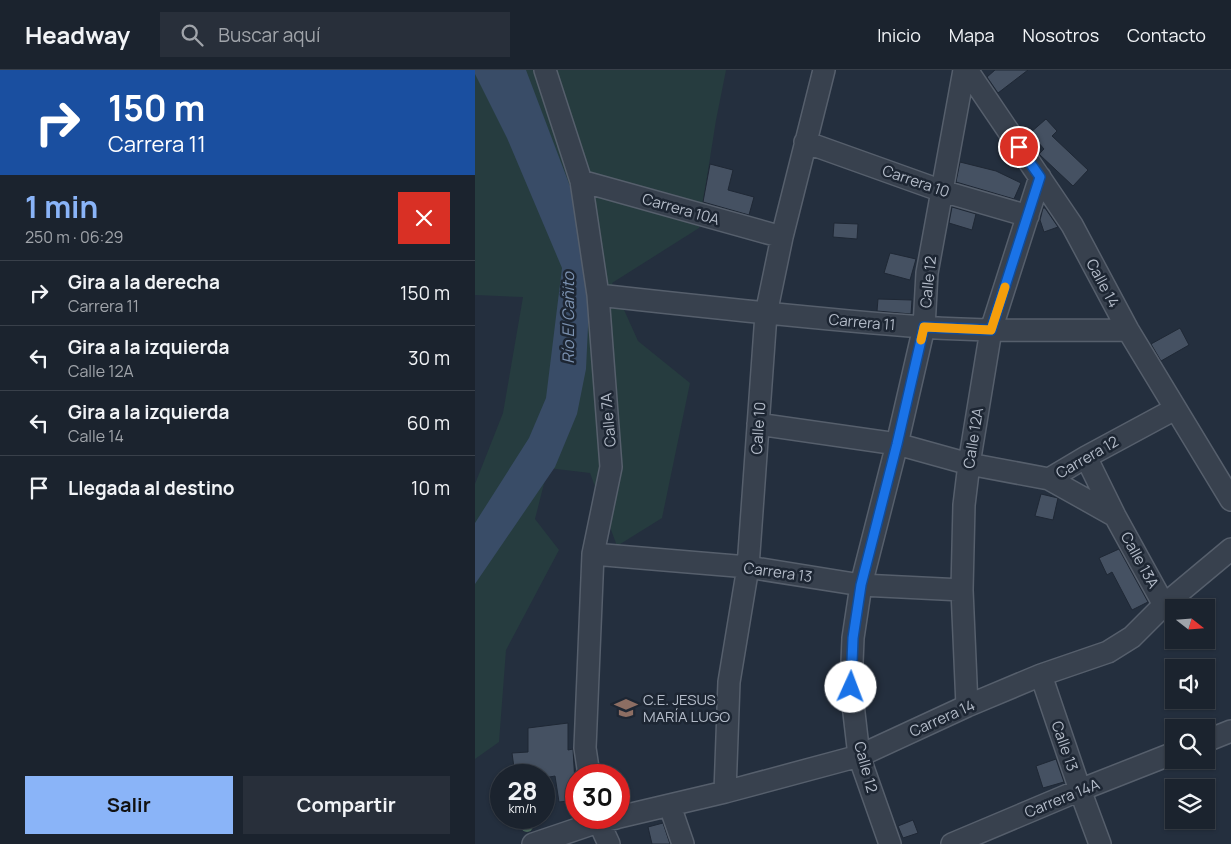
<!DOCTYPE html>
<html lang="es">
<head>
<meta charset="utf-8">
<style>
	:root { --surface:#1b232e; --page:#282f3a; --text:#f1f3f6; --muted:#a0a4aa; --line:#39404a; --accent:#8ab4f8 }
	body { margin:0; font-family:Manrope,sans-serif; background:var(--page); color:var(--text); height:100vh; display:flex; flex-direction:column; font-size:19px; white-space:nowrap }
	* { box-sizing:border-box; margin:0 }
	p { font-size:16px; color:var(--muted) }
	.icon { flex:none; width:28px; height:28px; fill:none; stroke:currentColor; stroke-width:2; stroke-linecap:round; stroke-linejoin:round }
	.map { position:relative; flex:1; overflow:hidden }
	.side { display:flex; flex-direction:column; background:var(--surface); width:475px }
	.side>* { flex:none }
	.hud { background:#1a4fa0; color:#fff; overflow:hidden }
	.needle { width:32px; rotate:107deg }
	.tools { position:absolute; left:690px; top:529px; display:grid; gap:10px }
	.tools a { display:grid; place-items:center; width:50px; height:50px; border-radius:0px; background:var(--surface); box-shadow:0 1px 4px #0004,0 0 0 1px var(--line); font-size:25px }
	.speed { position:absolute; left:15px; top:694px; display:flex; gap:10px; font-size:25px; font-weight:700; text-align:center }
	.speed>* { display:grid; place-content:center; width:65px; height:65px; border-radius:50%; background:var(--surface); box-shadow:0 1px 4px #0004,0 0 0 1px var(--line); line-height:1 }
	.speed small { font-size:12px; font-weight:400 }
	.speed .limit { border:8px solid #d22; background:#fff; color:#111 }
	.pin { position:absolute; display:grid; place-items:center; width:42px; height:42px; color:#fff; margin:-21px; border:2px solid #fff; border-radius:50%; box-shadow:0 1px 5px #0007 }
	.me { position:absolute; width:55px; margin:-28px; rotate:2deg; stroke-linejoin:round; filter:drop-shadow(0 0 4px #0008) }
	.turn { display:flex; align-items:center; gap:18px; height:105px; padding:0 25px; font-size:22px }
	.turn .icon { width:65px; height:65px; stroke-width:2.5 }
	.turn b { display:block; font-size:35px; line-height:42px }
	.round { display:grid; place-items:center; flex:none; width:52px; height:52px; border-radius:0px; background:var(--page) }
	.overview { display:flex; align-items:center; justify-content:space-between; height:85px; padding:0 25px }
	h1 { font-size:30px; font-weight:700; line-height:38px; color:var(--accent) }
	.primary-button { display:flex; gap:10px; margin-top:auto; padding:10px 25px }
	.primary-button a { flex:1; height:58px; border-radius:0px; background:var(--accent); color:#111; font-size:20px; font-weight:700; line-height:58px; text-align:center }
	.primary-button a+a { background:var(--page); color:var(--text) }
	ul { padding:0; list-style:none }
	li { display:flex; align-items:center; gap:15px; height:65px; padding:0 25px; border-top:1px solid var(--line) }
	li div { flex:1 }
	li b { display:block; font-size:19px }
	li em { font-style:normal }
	header { display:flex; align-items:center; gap:30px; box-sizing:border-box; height:70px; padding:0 25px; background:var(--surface); border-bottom:1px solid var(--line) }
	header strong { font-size:24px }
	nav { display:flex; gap:28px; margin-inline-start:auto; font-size:18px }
	.search { width:350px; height:45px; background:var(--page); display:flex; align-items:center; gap:12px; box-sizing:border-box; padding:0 18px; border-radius:0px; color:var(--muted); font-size:19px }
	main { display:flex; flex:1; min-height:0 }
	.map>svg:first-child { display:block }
	.green { fill:#263c3f }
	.water { fill:#394c67 }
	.building { fill:#455162; stroke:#1f2835 }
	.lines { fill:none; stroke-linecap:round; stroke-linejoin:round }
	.minor-casing { stroke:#565f6c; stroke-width:24 }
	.minor { stroke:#38414e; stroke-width:21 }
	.tree { fill:#4b6a5d }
	.route-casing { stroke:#114b97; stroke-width:12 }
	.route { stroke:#1a73e8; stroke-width:9 }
	.slow { stroke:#f59e0b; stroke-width:9 }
	.labels { text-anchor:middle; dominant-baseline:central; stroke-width:5; stroke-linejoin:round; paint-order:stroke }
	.street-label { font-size:15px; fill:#b4bcc9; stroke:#1d2633 }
	.poi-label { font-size:15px; fill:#b4bcc9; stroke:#1d2633; text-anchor:start }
	.water-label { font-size:16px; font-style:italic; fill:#7c92b1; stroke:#1d2633 }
</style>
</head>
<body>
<header>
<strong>Headway</strong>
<div class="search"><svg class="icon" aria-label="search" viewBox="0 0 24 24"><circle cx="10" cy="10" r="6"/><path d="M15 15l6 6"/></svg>Buscar aquí</div>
<nav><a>Inicio</a><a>Mapa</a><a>Nosotros</a><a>Contacto</a></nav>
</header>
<main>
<section class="side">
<div class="hud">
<div class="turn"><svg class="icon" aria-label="right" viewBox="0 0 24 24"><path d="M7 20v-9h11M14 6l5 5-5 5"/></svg><div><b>150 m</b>Carrera 11</div></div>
</div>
<div class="overview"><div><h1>1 min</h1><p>250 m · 06:29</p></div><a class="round" style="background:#d93025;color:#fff"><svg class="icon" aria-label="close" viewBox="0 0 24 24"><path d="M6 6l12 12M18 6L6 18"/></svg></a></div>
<ul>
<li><svg class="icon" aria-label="right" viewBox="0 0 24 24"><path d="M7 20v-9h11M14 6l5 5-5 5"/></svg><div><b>Gira a la derecha</b><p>Carrera 11</p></div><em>150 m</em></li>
<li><svg class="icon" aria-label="left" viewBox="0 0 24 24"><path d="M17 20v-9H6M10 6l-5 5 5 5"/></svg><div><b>Gira a la izquierda</b><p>Calle 12A</p></div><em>30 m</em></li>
<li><svg class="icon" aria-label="left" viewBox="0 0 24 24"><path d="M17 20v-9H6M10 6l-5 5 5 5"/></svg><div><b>Gira a la izquierda</b><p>Calle 14</p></div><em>60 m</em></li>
<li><svg class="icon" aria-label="arrive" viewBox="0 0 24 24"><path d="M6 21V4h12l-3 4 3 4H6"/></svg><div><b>Llegada al destino</b></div><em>10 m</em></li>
</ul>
<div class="primary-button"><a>Salir</a><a>Compartir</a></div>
</section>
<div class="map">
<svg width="756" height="774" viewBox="0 0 756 774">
	<rect width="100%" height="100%" fill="#242f3e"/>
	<path class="green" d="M0 0H251L241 50 224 158 137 213 163 271 215 313 187 448 142 476 115 403 73 398 60 449 84 480 31 580 24 672 0 689V414L28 343 48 227 0 225Z"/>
	<path class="water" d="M0 0H51L101 132 114 236 111 299 102 344 80 397 0 514V453L54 368 71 328 87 198 32 68 0 4Z"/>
	<path class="building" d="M520 0H553L523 23 512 7Z
		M571 49 582 61 577 66 613 100 598 116 565 85 564 84 569 79 555 63Z
		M485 92 521 101 546 113 539 129 481 112Z
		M235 94 258 100 253 120 279 127 274 145 228 132Z
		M477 137 501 144 497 160 474 153Z
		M568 138H570L583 157 569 162 565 150Z
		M359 153 383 154 382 169 358 167Z
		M415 183 441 189 435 210 409 203Z
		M403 229 437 230 436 244 402 241Z
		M705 258 714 275 686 291 676 274Z
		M566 424 583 428 578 450 560 446Z
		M644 479 673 532 657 540 637 502 632 505 624 488Z
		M93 653V680L98 679 101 730 84 732 80 706 69 708V705H40L37 683 53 682V658Z
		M581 689 589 712 568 718 561 696Z
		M438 750 443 763 428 768 423 756Z
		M188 753 195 774H177L173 757Z"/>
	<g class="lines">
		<defs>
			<path id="minor" d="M70 0 106 111 123 225 136 397 118 484 110 678 114 705
				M492 0 597 155 653 260 756 430
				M330 72 467 121 553 146
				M106 111 307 167
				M123 225C231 237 339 249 448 257 516 262 584 260 653 260
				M283 354 422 374 494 394 574 409 611 387 700 339
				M611 387 640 446 689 535
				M574 409 640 446
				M118 484 273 497 386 515 487 520
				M566 605 605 720 625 774
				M492 636 487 520 489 435 494 394 516 260 565 107
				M731 671 756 661
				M250 722 254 612 273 497 291 244 307 167 349 0
				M195 736 208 774
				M144 747 250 722 384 686 492 636 566 605 633 582 657 567 689 535 756 479
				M122 748 134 774
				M58 774 123 752 141 748
				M415 774 384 686 376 617 378 568 386 515 422 374 449 257 452 203 489 0
				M477 774 605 720 699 683"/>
		</defs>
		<use href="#minor" class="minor-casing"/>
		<use href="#minor" class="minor"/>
	</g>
	<circle class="tree" cx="52" cy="756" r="6"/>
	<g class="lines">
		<defs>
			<path id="route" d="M376 617 378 568 386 515 422 374 449 257 516 260 565 107 544 77"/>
		</defs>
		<use href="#route" class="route-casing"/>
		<use href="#route" class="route"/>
		<path class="slow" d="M446 270 449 257 516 260 530 217"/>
	</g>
	<defs>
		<symbol id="school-bare" viewBox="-9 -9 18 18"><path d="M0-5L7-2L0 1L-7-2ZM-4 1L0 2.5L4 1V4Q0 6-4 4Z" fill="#8d6e63" stroke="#1d2633" stroke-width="2.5" paint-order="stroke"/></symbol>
	</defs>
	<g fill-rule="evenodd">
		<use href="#school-bare" x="135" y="622" width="32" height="32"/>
	</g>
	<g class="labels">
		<g class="street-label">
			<text transform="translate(441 111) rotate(19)">Carrera 10</text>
			<text transform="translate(206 139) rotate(16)">Carrera 10A</text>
			<text transform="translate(453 212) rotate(-84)">Calle 12</text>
			<text transform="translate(628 213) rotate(62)">Calle 14</text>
			<text transform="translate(387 252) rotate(5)">Carrera 11</text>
			<text transform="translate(133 350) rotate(-95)">Calle 7A</text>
			<text transform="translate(283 358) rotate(-86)">Calle 10</text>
			<text transform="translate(498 368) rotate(-81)">Calle 12A</text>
			<text transform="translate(612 387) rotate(-30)">Carrera 12</text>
			<text transform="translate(665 490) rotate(61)">Calle 13A</text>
			<text transform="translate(303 502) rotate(8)">Carrera 13</text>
			<text transform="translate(467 648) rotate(-24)">Carrera 14</text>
			<text transform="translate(590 676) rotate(71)">Calle 13</text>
			<text transform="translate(391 697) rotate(75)">Calle 12</text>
			<text transform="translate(587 728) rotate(-22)">Carrera 14A</text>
		</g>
		<g class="poi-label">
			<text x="168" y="629">C.E. JESUS<tspan x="168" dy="17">MARÍA LUGO</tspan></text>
		</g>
		<g class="water-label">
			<text transform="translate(93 248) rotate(-90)">Río El Cañito</text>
		</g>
	</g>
</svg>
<div class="tools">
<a><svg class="needle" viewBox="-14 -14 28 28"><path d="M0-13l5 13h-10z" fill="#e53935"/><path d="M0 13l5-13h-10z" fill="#a0a4aa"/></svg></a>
<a><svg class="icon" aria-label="sound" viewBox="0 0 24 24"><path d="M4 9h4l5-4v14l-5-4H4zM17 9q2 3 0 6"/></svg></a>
<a><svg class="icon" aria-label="search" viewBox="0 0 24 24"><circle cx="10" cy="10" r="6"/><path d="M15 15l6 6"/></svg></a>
<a><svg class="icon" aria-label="layers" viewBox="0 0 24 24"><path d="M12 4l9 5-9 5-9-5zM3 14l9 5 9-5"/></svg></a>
</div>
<div class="speed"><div>28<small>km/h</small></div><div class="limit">30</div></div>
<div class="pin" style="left:544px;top:77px;background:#d93025"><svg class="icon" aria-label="arrive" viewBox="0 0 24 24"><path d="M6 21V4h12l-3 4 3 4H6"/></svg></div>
<svg class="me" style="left:376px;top:617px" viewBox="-20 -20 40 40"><circle r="19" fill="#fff"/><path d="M0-13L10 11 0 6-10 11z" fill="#1a73e8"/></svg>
</div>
</main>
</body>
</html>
